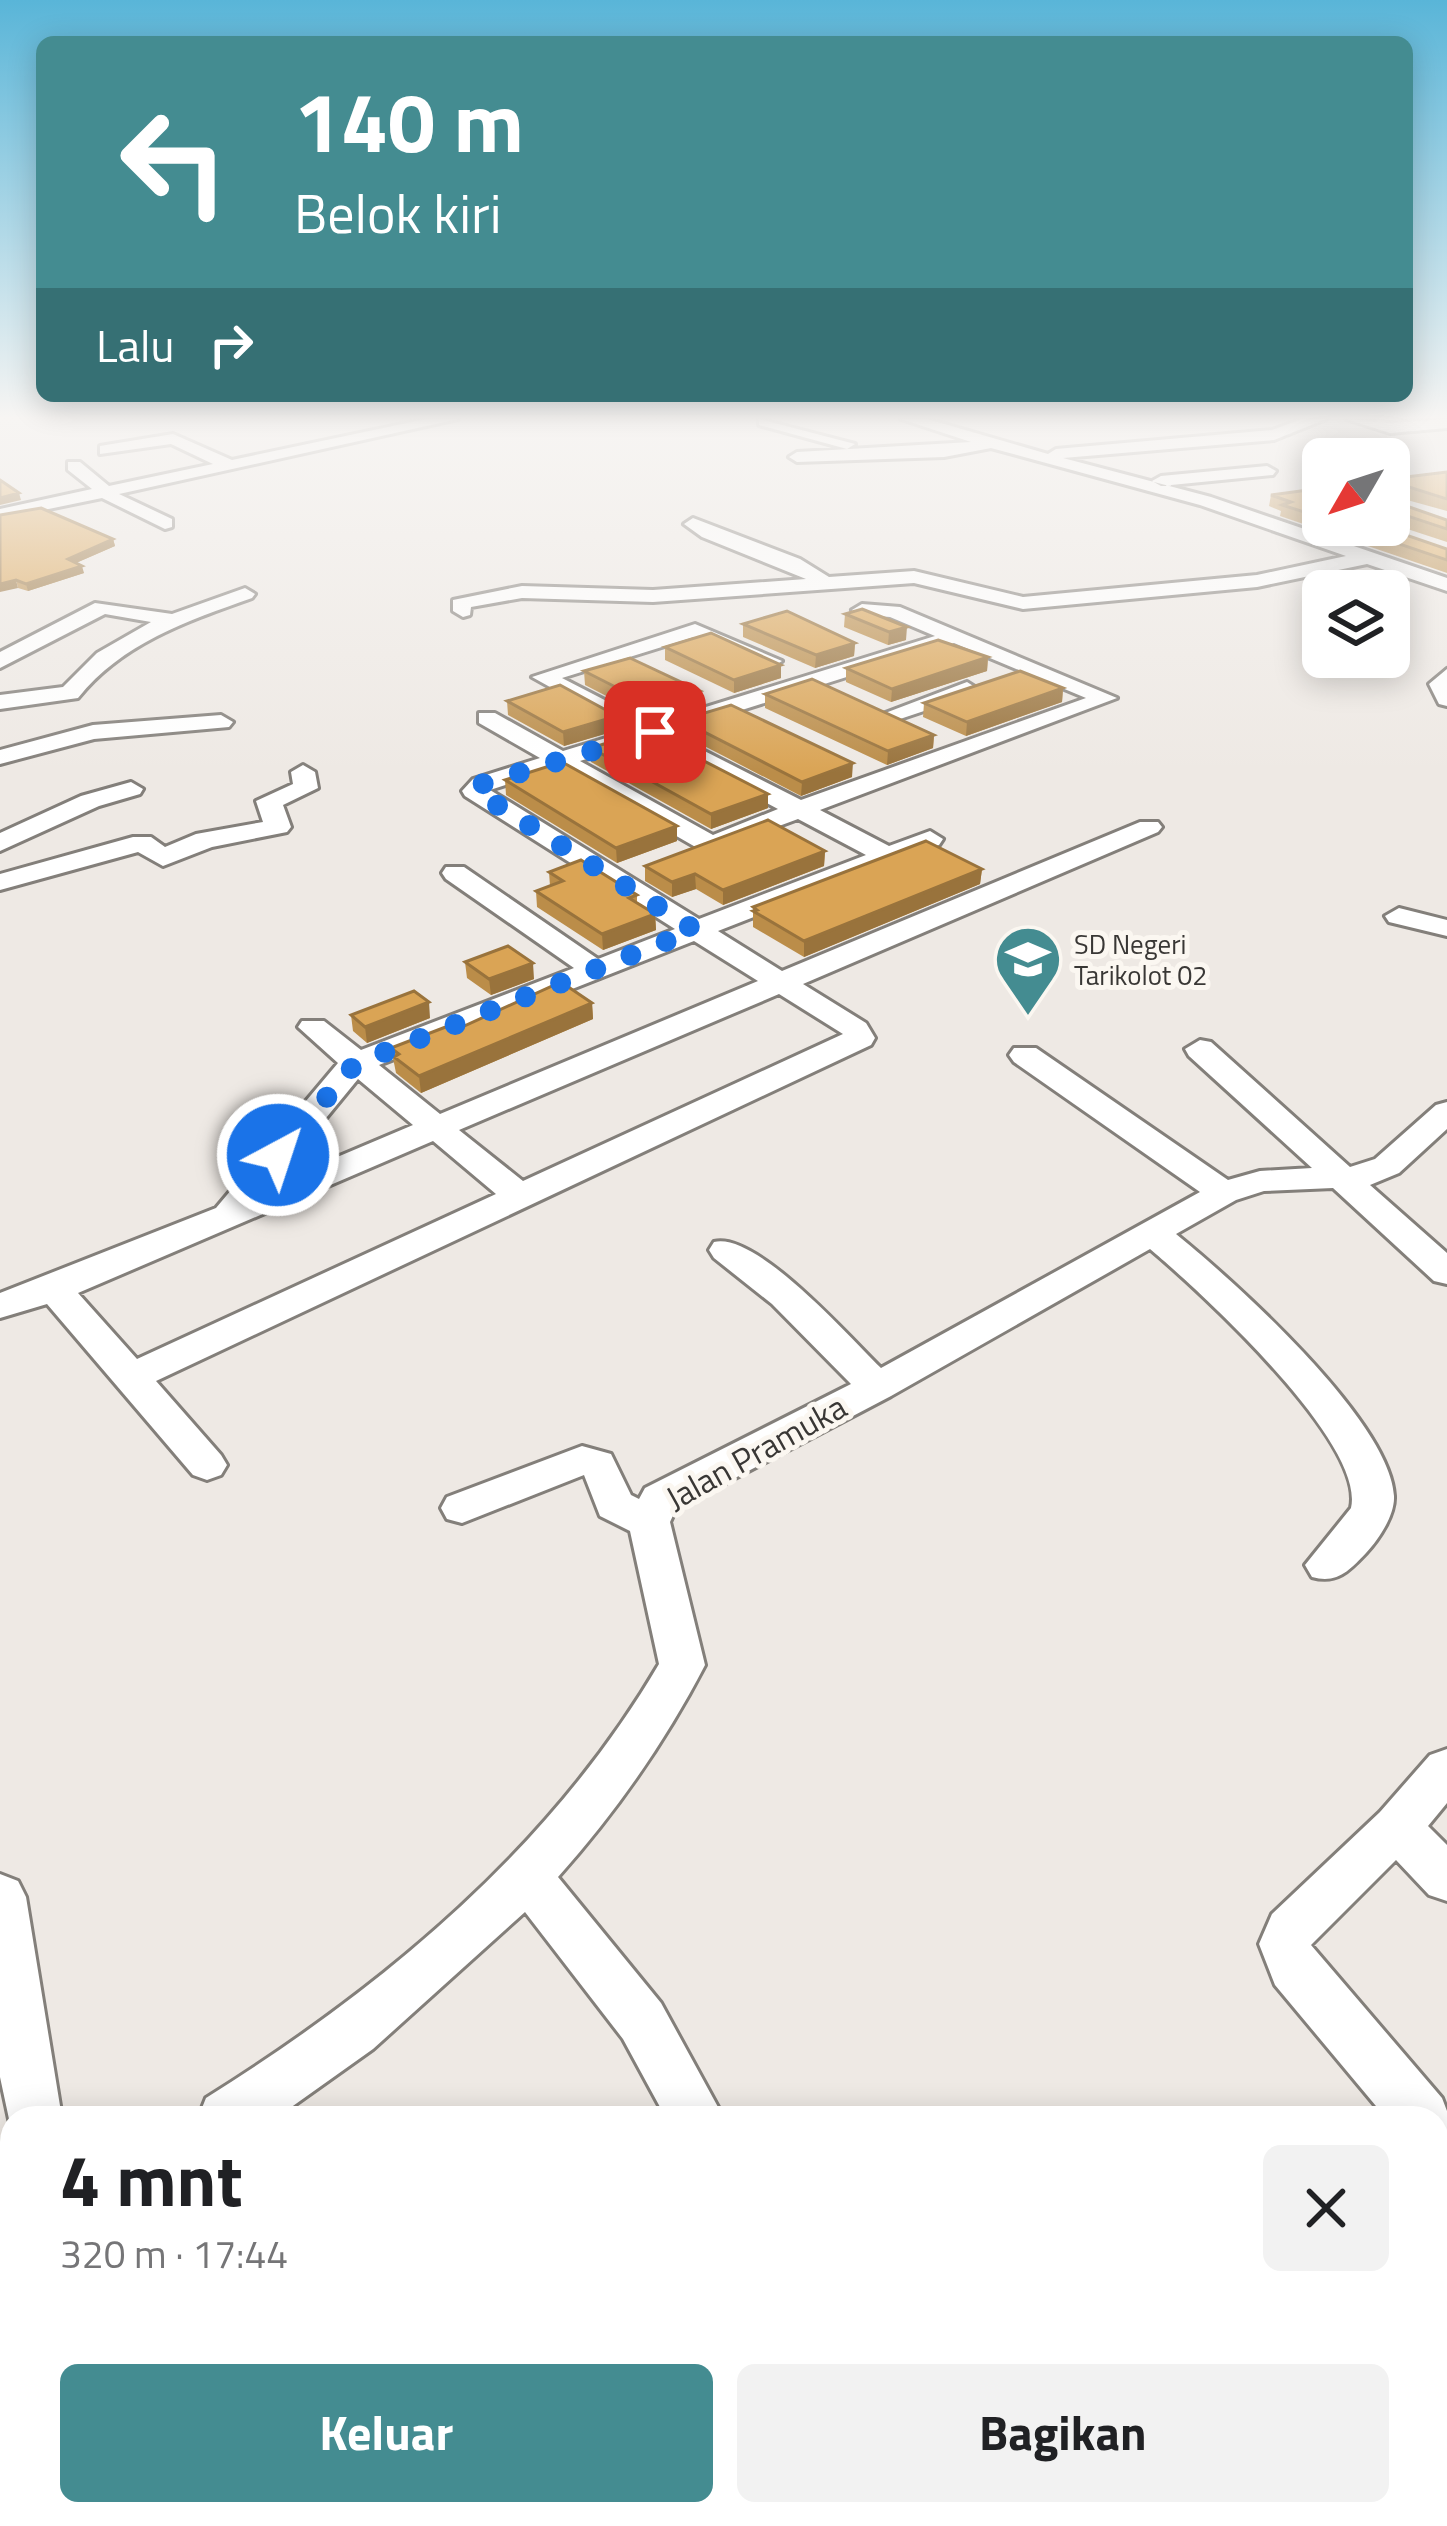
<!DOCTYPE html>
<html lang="id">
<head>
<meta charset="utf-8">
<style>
	:root { --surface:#fff; --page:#f2f2f2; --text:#202124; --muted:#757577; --accent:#448c91 }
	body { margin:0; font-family:"Titillium Web",sans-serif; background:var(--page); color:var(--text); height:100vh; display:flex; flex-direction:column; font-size:45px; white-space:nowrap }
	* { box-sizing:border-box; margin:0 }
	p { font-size:39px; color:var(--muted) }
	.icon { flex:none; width:66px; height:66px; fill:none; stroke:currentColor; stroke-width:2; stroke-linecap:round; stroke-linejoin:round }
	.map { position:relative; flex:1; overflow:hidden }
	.drawer { position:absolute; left:0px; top:2106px; width:1449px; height:420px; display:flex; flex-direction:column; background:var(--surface); border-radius:36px 36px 0 0; box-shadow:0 6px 30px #0003 }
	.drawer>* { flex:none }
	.banner { position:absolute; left:36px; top:36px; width:1377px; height:366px; border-radius:18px; box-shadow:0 6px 30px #0003; background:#448c91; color:#fff; overflow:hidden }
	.needle { width:78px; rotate:231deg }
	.fabs { position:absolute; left:1302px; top:438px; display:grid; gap:24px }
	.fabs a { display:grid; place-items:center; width:108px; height:108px; border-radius:18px; background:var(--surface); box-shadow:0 6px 30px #0003; font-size:60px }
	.pin { position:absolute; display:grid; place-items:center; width:102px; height:102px; color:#fff; margin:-51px; border-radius:24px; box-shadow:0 6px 18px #0006 }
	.me { position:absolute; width:132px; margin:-66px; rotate:40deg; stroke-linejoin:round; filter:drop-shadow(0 0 9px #0008) }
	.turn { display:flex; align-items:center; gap:42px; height:252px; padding:0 60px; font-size:54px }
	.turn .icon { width:156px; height:156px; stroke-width:2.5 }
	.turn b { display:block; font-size:84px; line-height:102px }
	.then { display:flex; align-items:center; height:114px; padding:0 60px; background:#0003; gap:24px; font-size:45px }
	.round { display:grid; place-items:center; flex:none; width:126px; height:126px; border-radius:18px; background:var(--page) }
	.summary { display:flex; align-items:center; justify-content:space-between; height:204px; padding:0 60px }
	h1 { font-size:72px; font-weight:700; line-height:90px }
	.cta { display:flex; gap:24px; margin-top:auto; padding:24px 60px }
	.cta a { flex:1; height:138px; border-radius:18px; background:var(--accent); color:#fff; font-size:48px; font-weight:700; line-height:138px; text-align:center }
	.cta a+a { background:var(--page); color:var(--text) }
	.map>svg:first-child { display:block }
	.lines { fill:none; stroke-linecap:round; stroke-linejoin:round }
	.minor-casing { stroke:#837f7a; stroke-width:6 }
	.minor { fill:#fff; fill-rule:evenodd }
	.wall { fill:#bb8d49 }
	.shaded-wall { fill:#99733c }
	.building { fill:#daa455; stroke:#99733c; stroke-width:3 }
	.route { stroke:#1a73e8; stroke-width:21; stroke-dasharray:0 37.8 }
	.labels { text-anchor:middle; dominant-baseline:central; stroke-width:10; stroke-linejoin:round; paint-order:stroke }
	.far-poi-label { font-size:27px; fill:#393735; stroke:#fbf7f1; text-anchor:start }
	.street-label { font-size:33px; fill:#393735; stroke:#fbf7f1 }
</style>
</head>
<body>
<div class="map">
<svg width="1447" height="2526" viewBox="0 0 1447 2526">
	<rect width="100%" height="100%" fill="#eee9e4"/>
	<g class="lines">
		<defs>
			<path id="minor" d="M426 419H458L119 494 172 519V527L165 529 102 498 0 519V509L92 489 68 470V462H80L109 486 213 464 171 444 100 454V446L106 445 173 434 232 460Z
				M759 419 855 444 847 449 759 425Z
				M901 419H927L1048 454 1056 449 1272 430 1302 419H1326L1274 440 1063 458 1211 497 1447 578V591L1367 564 1257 587 1023 609 914 583 653 602 522 598 471 607 470 615 463 617 453 611V600L522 586 653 590 806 579 702 537 684 524 693 518 800 559 829 577 914 571 1023 597 1257 575 1346 556 1200 505 991 448 944 457 797 462 789 457 797 452 971 442Z
				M1346 419 1390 423 1447 419V428L1390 433Z
				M1267 466 1276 471 1273 475 1161 486 1152 481 1161 476Z
				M245 588 255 594 252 598C187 621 122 643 78 698L0 709V695L63 687 97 653 151 622 105 614 0 668V652L95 603 172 614Z
				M862 604 900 607 1117 698 820 810 889 846 930 831 943 839 939 845 718 931 782 971 1140 822H1158L1162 827 1158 832 803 984 866 1023 875 1038 871 1045 156 1381 221 1455 227 1465 221 1475 207 1480 193 1475 47 1304 0 1318V1293L216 1208 338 1063 298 1027 302 1021H324L361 1050 574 968 446 879 442 873 446 867H464L598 959 675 929 465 796 462 791 473 779 540 758 479 723V713H495L563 751 629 731 532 677 695 624 782 661 771 668 763 666 694 637 562 678 651 724 935 636 890 617 855 614 852 610ZM954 643 1086 698 801 800 669 733ZM647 740 778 809 713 835 580 761ZM558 768 699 849H717L798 819 866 855 699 919 490 790ZM694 941 758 981 440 1114 379 1065ZM779 994 843 1034 523 1181 459 1130ZM358 1079 413 1125 271 1185ZM433 1141 496 1194 137 1359 78 1293Z
				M1447 669V706L1439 704 1429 684Z
				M967 682 978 689 975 694 891 722 880 715Z
				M221 715 233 722 229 727 94 739 0 764V750L93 725Z
				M303 765 315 772 318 788 283 805 291 827 287 832 212 847 163 866 138 852 0 890V874L133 837H151L165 847 196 834 263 822 256 801 293 784 291 772Z
				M131 782 143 789 140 794 99 806 0 851V833L81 796Z
				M1399 908 1447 920V936L1389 922 1385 916Z
				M1200 1040 1211 1042 1350 1167 1375 1159 1436 1105 1447 1102V1129L1399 1173 1370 1185 1447 1253V1284L1434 1281 1333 1188 1264 1191 1236 1200 1176 1234C1234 1281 1390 1421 1394 1496 1395 1515 1379 1539 1366 1553 1349 1571 1337 1584 1312 1577L1305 1565 1351 1508C1366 1443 1200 1291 1150 1249L891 1396 676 1509 670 1522 705 1665C665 1742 616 1812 558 1877L661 2003 724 2118H666L623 2039 525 1912 373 2049 276 2118H198L206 2098C385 1986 551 1848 659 1664L630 1531 600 1516 584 1475 462 1523 447 1519 441 1508 447 1497 582 1446 611 1454 631 1495 639 1499 645 1488 851 1384 772 1304 714 1258 709 1250 714 1242C756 1231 850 1338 881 1368L1200 1192 1014 1062 1009 1055 1014 1048H1036L1228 1180 1260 1171 1312 1168 1189 1056 1185 1049Z
				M1447 1749V1803L1428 1826 1447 1845V1901L1429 1895 1396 1860 1311 1945 1442 2098 1447 2111V2176L1437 2172V2118H1386L1275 1985 1259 1944 1272 1914 1380 1812 1430 1755Z
				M0 1874 18 1881 26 1897 62 2118H12V2133L0 2077Z
				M12 2266V2353L0 2358V2271Z
				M795 2514H861L865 2526H799Z"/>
		</defs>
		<use href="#minor" class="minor-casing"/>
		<use href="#minor" class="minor"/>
	</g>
	<path class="wall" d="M1447 472V511L1389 495V479Z
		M1323 488V525H1377L1447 549V573L1280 516 1281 511 1269 506 1271 495Z
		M1389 500 1447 520V542L1389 523Z
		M0 515 113 539 115 546 76 563 84 573 28 591 18 588Z
		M845 614 906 640 888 645 844 627Z
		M743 624 855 643 854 656 815 668 743 637Z
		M665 647 781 678 734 693 665 660Z
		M988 657 987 671 891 702 846 682V668Z
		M584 671 700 704 651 719 585 685Z
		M1063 688 1062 702 966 736 923 717 924 703Z
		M765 694 934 735 933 748 887 765 765 708Z
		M507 701 618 730 564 746 508 715Z
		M681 720 852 777 801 796 681 734Z
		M591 748 768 808 711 829 591 762Z
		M505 780 677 826V841L617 863 506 795Z
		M825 851 824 866 723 905 696 889 672 897 645 881V866Z
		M982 869 980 884 804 957 753 927V907Z
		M549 872 637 895V903L655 914 656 930 603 950 537 907 536 891 550 886Z
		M465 962 534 979 491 995 467 978Z
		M592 1003 593 1019 421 1093 396 1073 391 1048 462 1027Z
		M351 1015 430 1018 367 1043 353 1031Z"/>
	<path class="shaded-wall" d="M19 493 21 500 0 505V498Z
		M113 539 115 546 69 566 68 559Z
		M82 566 84 573 28 591 26 584Z
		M16 580 18 588 0 592V584Z
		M907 627 906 640 888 645 889 632Z
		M855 643 854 656 815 668 816 655Z
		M988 657 987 671 891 702 892 689Z
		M781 665V678L734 693V680Z
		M1063 688 1062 702 966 736 967 722Z
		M700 691V704L651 719V705Z
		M617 716 618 730 564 746 563 732Z
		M934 735 933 748 887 765 888 751Z
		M853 763 852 777 801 796 802 782Z
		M768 794V808L711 829V814Z
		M677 826V841L617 863 616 848Z
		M825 851 824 866 723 905V890Z
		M982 869 980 884 804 957V941Z
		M695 874 696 889 672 897V882Z
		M655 914 656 930 603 950 602 934Z
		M533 963 534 979 491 995 489 979Z
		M429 1002 430 1018 367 1043 365 1027Z
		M592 1003 593 1019 421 1093 419 1076Z"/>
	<path class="building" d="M1447 472V499L1393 482 1389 485V479Z
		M0 480 19 493 0 498Z
		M1323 488V518L1282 505 1291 502 1271 495Z
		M1389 500 1447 520V529L1389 510Z
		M41 508 113 539 68 559 82 566 26 584 16 580 0 584V515Z
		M1343 525H1377L1447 549V560Z
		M862 609 907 627 889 632 845 614Z
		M787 611 855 643 816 655 743 624Z
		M711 633 781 665 734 680 665 647Z
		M938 640 988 657 892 689 846 668Z
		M630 658 700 691 651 705 584 671Z
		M1020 671 1063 688 967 722 924 703Z
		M812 679 934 735 888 751 765 694Z
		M560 685 617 716 563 732 507 701Z
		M731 705 853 763 802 782 681 720Z
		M646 731 768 794 711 814 591 748Z
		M562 762 677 826 616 848 505 780Z
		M768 820 825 851 723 890 695 874 672 882 645 866Z
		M926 841 982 869 804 941 753 911 757 910 753 907Z
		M581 860 637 895 629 898 655 914 602 934 536 891 563 881 549 872Z
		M508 946 533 963 489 979 465 962Z
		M561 982 592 1003 419 1076 394 1057 399 1054 391 1048 456 1023 462 1027Z
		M414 991 429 1002 365 1027 351 1015Z"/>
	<linearGradient id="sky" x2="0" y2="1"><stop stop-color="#59b5d8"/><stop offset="0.54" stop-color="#f7f5f3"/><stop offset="1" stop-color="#f7f5f3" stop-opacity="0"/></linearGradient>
	<rect width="1447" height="773" fill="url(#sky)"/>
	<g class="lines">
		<path class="route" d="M278 1155 355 1064 695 930 475 791 482 784 655 732"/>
	</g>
	<defs>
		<symbol id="school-pin" viewBox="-11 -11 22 30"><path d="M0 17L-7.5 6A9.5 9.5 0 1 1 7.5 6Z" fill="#448c91" stroke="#fbf7f1"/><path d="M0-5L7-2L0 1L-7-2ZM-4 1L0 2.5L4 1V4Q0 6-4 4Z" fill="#fff"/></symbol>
	</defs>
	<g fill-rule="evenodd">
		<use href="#school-pin" x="990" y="921" width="76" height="104"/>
	</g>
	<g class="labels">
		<g class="far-poi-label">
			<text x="1074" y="943">SD Negeri<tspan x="1074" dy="31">Tarikolot 02</tspan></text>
		</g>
		<g class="street-label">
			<text transform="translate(756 1452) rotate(-29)">Jalan Pramuka</text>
		</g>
	</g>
</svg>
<div class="fabs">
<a><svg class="needle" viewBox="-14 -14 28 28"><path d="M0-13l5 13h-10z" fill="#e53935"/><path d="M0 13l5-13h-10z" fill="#757577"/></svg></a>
<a><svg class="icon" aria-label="layers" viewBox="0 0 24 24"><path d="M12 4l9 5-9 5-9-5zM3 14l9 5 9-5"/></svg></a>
</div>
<div class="pin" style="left:655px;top:732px;background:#d93025"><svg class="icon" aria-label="arrive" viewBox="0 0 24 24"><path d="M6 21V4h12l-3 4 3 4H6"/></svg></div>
<svg class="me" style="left:278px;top:1155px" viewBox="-20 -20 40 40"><circle r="17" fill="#1a73e8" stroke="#fff" stroke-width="3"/><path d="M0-11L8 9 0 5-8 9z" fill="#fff"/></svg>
<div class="banner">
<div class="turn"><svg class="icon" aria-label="left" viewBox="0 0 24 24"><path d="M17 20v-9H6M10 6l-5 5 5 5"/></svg><div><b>140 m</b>Belok kiri</div></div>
<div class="then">Lalu<svg class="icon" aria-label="right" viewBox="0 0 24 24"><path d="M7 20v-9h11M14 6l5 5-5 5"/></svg></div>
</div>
<section class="drawer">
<div class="summary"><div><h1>4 mnt</h1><p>320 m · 17:44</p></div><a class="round"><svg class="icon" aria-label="close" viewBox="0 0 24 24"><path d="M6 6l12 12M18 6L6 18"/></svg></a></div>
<div class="cta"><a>Keluar</a><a>Bagikan</a></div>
</section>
</div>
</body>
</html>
